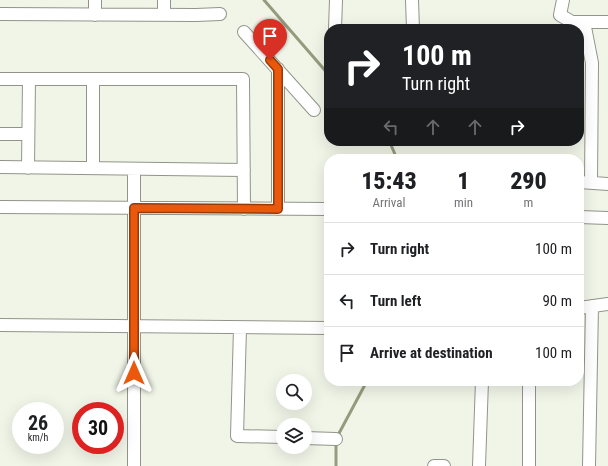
<!DOCTYPE html>
<html lang="en">
<head>
<meta charset="utf-8">
<style>
	:root { --surface:#fff; --page:#f6f6f6; --text:#202124; --muted:#757577; --line:#e0e0e0 }
	body { margin:0; font-family:"Roboto Condensed",sans-serif; background:var(--page); color:var(--text); height:100vh; display:flex; flex-direction:column; font-size:15px; white-space:nowrap }
	* { box-sizing:border-box; margin:0 }
	p { font-size:13px; color:var(--muted) }
	.icon { flex:none; width:22px; height:22px; fill:none; stroke:currentColor; stroke-width:2; stroke-linecap:round; stroke-linejoin:round }
	.map { position:relative; flex:1; overflow:hidden }
	.details { position:absolute; left:324px; top:154px; width:260px; height:232px; display:flex; flex-direction:column; background:var(--surface); border-radius:16px; box-shadow:0 4px 16px #0002 }
	.details>* { flex:none }
	.banner { position:absolute; left:324px; top:24px; width:260px; height:122px; border-radius:16px; box-shadow:0 4px 16px #0002; background:#202124; color:#fff; overflow:hidden }
	.fabs { position:absolute; left:276px; top:374px; display:grid; gap:8px }
	.fabs a { display:grid; place-items:center; width:36px; height:36px; border-radius:50%; background:var(--surface); box-shadow:0 4px 16px #0002; font-size:20px }
	.speed { position:absolute; left:12px; top:402px; display:flex; gap:8px; font-size:20px; font-weight:700; text-align:center }
	.speed>* { display:grid; place-content:center; width:52px; height:52px; border-radius:50%; background:var(--surface); box-shadow:0 4px 16px #0002; line-height:1 }
	.speed small { font-size:10px; font-weight:400 }
	.speed .limit { border:6px solid #d22; background:#fff; color:#111 }
	.pin { position:absolute; display:grid; place-items:center; width:34px; height:34px; color:#fff; margin:-41px -17px; border-radius:50% 50% 50% 0; rotate:-45deg; box-shadow:0 0 4px #0007 }
	.pin .icon { rotate:45deg }
	.me { position:absolute; width:44px; margin:-22px; rotate:0deg; stroke-linejoin:round; filter:drop-shadow(0 0 3px #0008) }
	.turn { display:flex; align-items:center; gap:14px; height:84px; padding:0 12px; font-size:18px }
	.turn .icon { width:52px; height:52px; stroke-width:2.5 }
	.turn b { display:block; font-size:28px; line-height:34px }
	.lanes { display:flex; align-items:center; height:38px; padding:0 12px; background:#0003; justify-content:center; gap:20px; direction:ltr }
	.lanes .off { opacity:.35 }
	.eta { display:flex; justify-content:space-evenly; align-items:center; height:68px; text-align:center }
	.eta b { font-size:24px; font-weight:800; line-height:28px }
	ul { padding:0; list-style:none }
	li { display:flex; align-items:center; gap:12px; height:52px; padding:0 12px; border-top:1px solid var(--line) }
	li div { flex:1 }
	li b { display:block; font-size:15px }
	li em { font-style:normal }
	.map>svg:first-child { display:block }
	.lines { fill:none; stroke-linecap:round; stroke-linejoin:round }
	.stream { stroke:#949c7d; stroke-width:3 }
	.minor-casing { stroke:#919589; stroke-width:14 }
	.minor { stroke:#fff; stroke-width:12 }
	.route-casing { stroke:#983908; stroke-width:10 }
	.route { stroke:#ea580c; stroke-width:7 }
</style>
</head>
<body>
<div class="map">
<svg width="608" height="466" viewBox="0 0 608 466">
	<rect width="100%" height="100%" fill="#f1f5e8"/>
	<g class="lines">
		<path class="stream" d="M264 0 329 75
			M387 141 391 145 397 159
			M337 437 367 381
			M336 466V442"/>
		<defs>
			<path id="minor" d="M95 0V15
				M164 0V15
				M412 0 413 29
				M563 0 560 15 572 22H608
				M0 14 196 15 220 14
				M584 22 592 63 591 183
				M335 29 336 0
				M244 32 314 110
				M278 69V209
				M0 79H243L244 209
				M93 79V168
				M0 134H28
				M0 167 244 170
				M28 168 29 79
				M134 169V466
				M579 182 608 184
				M0 207 329 209
				M579 217 608 218
				M579 308 608 304
				M0 325 329 328
				M240 328 237 436 283 437
				M305 438 336 439
				M434 466H444
				M479 466 482 381
				M529 466V381
				M589 466 592 306"/>
		</defs>
		<use href="#minor" class="minor-casing"/>
		<use href="#minor" class="minor"/>
	</g>
	<g class="lines">
		<defs>
			<path id="route" d="M134 373V208L278 209V69L270 60"/>
		</defs>
		<use href="#route" class="route-casing"/>
		<use href="#route" class="route"/>
	</g>
</svg>
<div class="fabs">
<a><svg class="icon" aria-label="search" viewBox="0 0 24 24"><circle cx="10" cy="10" r="6"/><path d="M15 15l6 6"/></svg></a>
<a><svg class="icon" aria-label="layers" viewBox="0 0 24 24"><path d="M12 4l9 5-9 5-9-5zM3 14l9 5 9-5"/></svg></a>
</div>
<div class="speed"><div>26<small>km/h</small></div><div class="limit">30</div></div>
<div class="pin" style="left:270px;top:60px;background:#d93025"><svg class="icon" aria-label="arrive" viewBox="0 0 24 24"><path d="M6 21V4h12l-3 4 3 4H6"/></svg></div>
<svg class="me" style="left:134px;top:373px" viewBox="-20 -20 40 40"><path d="M0-17L14 15 0 8-14 15z" fill="#ea580c" stroke="#fff" stroke-width="4"/></svg>
<div class="banner">
<div class="turn"><svg class="icon" aria-label="right" viewBox="0 0 24 24"><path d="M7 20v-9h11M14 6l5 5-5 5"/></svg><div><b>100 m</b>Turn right</div></div>
<div class="lanes"><svg class="icon off" aria-label="left" viewBox="0 0 24 24"><path d="M17 20v-9H6M10 6l-5 5 5 5"/></svg><svg class="icon off" aria-label="ahead" viewBox="0 0 24 24"><path d="M12 20V5M6 11l6-6 6 6"/></svg><svg class="icon off" aria-label="ahead" viewBox="0 0 24 24"><path d="M12 20V5M6 11l6-6 6 6"/></svg><svg class="icon" aria-label="right" viewBox="0 0 24 24"><path d="M7 20v-9h11M14 6l5 5-5 5"/></svg></div>
</div>
<section class="details">
<div class="eta">
<div><b>15:43</b><p>Arrival</p></div>
<div><b>1</b><p>min</p></div>
<div><b>290</b><p>m</p></div>
</div>
<ul>
<li><svg class="icon" aria-label="right" viewBox="0 0 24 24"><path d="M7 20v-9h11M14 6l5 5-5 5"/></svg><div><b>Turn right</b></div><em>100 m</em></li>
<li><svg class="icon" aria-label="left" viewBox="0 0 24 24"><path d="M17 20v-9H6M10 6l-5 5 5 5"/></svg><div><b>Turn left</b></div><em>90 m</em></li>
<li><svg class="icon" aria-label="arrive" viewBox="0 0 24 24"><path d="M6 21V4h12l-3 4 3 4H6"/></svg><div><b>Arrive at destination</b></div><em>100 m</em></li>
</ul>
</section>
</div>
</body>
</html>
